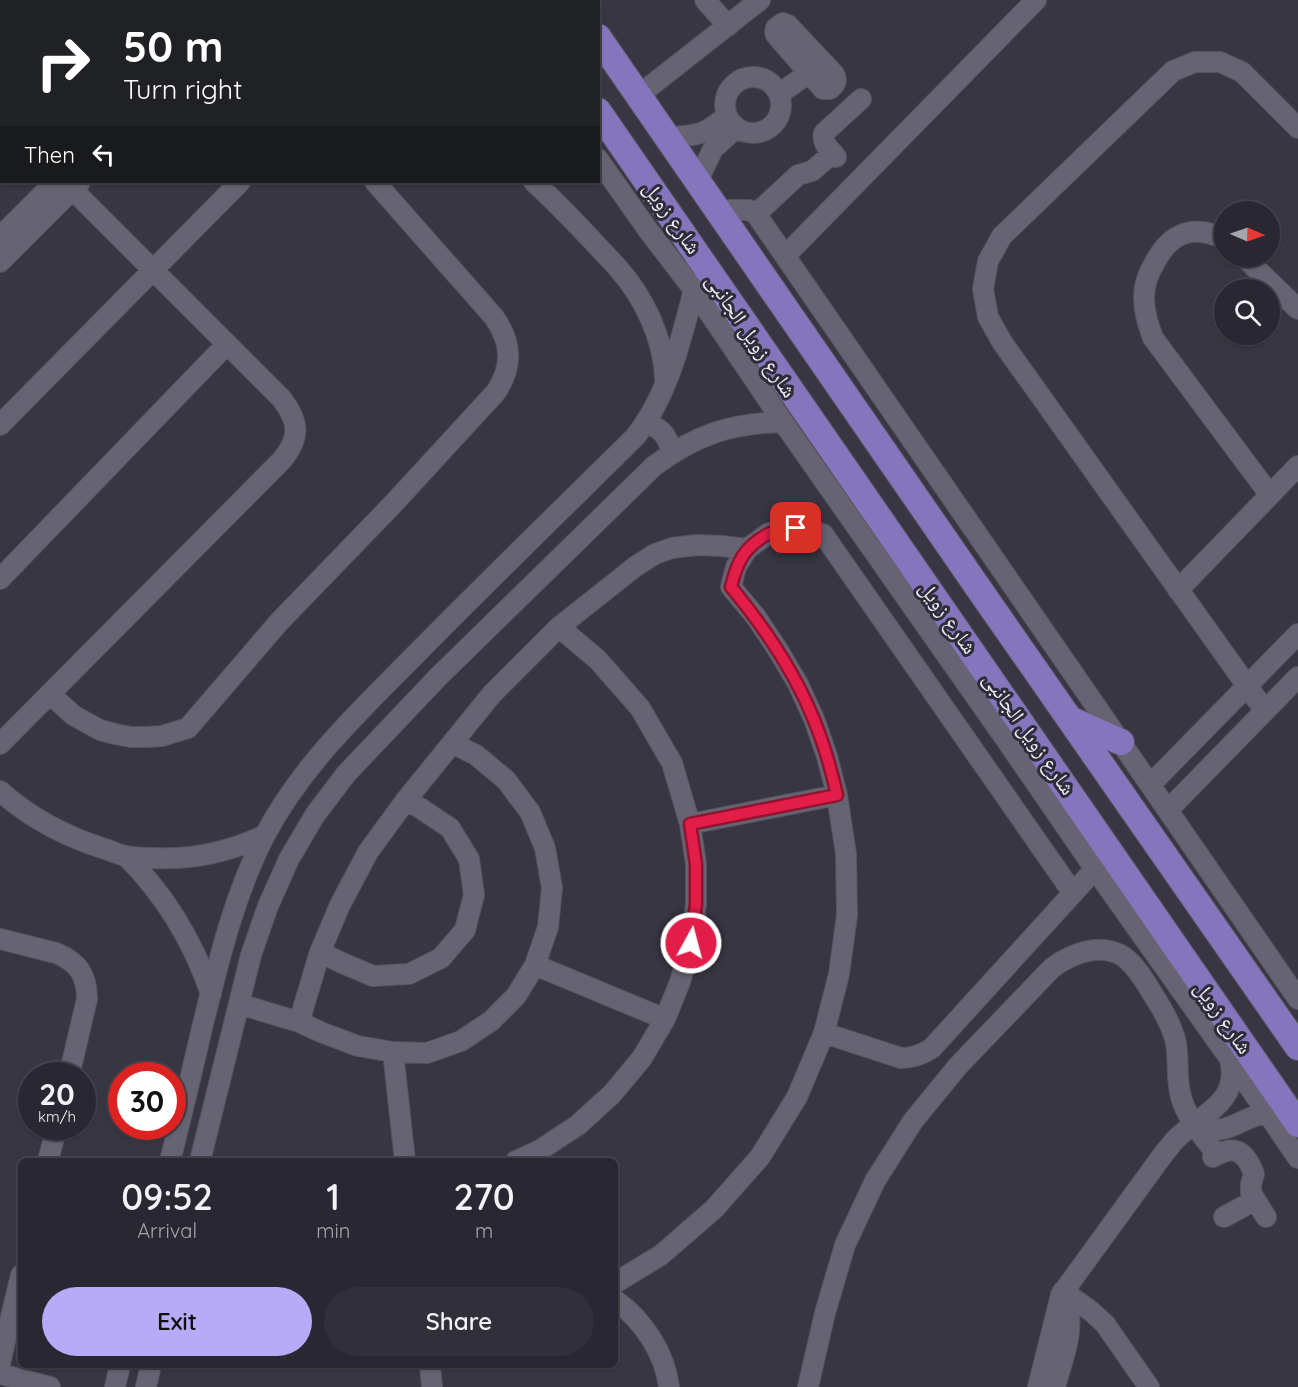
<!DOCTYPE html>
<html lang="en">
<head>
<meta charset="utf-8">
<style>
	:root { --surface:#292832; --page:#31303a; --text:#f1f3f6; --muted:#a5a6ac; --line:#45444d; --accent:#b7abf7 }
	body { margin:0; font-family:Quicksand,"Noto Naskh Arabic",sans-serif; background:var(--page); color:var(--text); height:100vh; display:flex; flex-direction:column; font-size:22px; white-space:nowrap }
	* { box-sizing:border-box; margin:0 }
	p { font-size:20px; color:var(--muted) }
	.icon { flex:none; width:33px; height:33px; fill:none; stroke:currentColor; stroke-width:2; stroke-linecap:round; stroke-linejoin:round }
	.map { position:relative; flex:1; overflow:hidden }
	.panel { position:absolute; left:18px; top:1158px; width:600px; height:210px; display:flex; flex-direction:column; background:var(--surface); border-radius:9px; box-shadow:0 2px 4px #0004,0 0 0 2px var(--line) }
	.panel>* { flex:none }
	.hud { position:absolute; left:0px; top:0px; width:600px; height:183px; box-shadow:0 2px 4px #0004,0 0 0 2px var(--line); background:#202124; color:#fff; overflow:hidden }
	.needle { width:39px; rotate:92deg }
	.tools { position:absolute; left:1214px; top:201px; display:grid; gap:12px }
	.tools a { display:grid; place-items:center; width:66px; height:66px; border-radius:50%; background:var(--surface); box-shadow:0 2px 4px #0004,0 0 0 2px var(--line); font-size:30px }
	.speed { position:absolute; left:18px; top:1062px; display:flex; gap:12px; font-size:30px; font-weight:700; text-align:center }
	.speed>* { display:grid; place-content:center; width:78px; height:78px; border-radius:50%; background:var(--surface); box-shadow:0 2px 4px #0004,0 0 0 2px var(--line); line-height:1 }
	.speed small { font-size:15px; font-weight:400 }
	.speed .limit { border:9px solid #d22; background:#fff; color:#111 }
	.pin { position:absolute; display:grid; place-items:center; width:51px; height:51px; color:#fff; margin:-26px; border-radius:12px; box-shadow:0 3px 9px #0006 }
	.me { position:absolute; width:66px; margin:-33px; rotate:7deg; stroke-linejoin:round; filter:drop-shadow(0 0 4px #0008) }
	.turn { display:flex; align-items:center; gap:21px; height:126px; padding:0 24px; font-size:27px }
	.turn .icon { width:78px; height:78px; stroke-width:2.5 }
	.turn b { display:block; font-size:42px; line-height:51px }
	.then { display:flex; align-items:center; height:57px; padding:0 24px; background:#0003; gap:12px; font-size:22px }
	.eta { display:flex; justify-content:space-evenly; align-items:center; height:102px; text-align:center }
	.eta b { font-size:36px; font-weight:600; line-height:42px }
	.action { display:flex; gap:12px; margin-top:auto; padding:12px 24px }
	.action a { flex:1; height:69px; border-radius:36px; background:var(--accent); color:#111; font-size:24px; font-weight:600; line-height:69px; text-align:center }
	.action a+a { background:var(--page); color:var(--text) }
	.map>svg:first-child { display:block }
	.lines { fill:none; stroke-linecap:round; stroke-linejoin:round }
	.minor-casing { stroke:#55535e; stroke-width:22 }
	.major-casing { stroke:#55535e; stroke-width:28 }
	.minor { stroke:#666472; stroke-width:20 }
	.major { stroke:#8475bd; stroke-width:26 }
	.route-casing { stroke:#92132f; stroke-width:15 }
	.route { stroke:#e11d48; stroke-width:10 }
	.labels { text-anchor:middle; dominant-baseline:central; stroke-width:6; stroke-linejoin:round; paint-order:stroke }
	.street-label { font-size:21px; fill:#eeedf5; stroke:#2d2c38 }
</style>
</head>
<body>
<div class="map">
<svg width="1298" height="1387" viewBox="0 0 1298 1387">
	<rect width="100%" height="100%" fill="#373642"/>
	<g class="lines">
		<defs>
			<path id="minor" d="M489 0 490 2
				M705 0 728 26
				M27 2 29 0
				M232 2 233 0
				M258 2 260 0
				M783 23 788 25 834 74C838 81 835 85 830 89H823L776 35 775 32 776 28Z
				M0 27 2 26
				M725 105a28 28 0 1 1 56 0a28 28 0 1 1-56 0Z
				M779 94 809 73
				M639 95 760 0
				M668 137C698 136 703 135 727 116
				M836 157C830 150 821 143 824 133L861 99
				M598 159 648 230 694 290 783 422 1009 744 1095 869 1230 1059 1298 1158
				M698 180 713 149 736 128
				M534 182C553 199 571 218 589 237 598 247 608 257 617 267 644 297 664 339 665 379
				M718 210H749L756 214 1298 999
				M756 214 798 175 812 171 833 153
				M0 237 55 182
				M1224 239C1194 224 1171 232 1155 262 1149 272 1144 284 1144 297 1144 312 1148 324 1153 338L1270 495
				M785 256 1036 0
				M1243 256 1298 309
				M0 262 80 182
				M646 422C663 430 667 435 672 453
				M0 425 240 182
				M0 579 227 344
				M1178 590 1298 466
				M50 694 73 715 100 730 115 734 131 737H147L162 736 188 728 279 622 394 503 496 392C513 366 512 343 494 317L375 182
				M1265 711 1002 342 988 317 983 289 988 261 1002 236 1173 71 1195 62H1220L1242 72 1298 128
				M0 744 282 460C301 437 299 421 281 398L72 189
				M1150 785 1298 634
				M0 791C31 819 69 838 108 850 114 852 120 855 126 856 135 858 145 858 154 858 193 860 229 852 265 835
				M1168 810 1298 677
				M690 824 837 795
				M126 856C166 896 193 941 211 994
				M0 939 56 953C78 962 87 975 87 999L69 1076
				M320 952 340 962 373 976 409 974 441 958 465 930 474 895 469 859 450 828 420 808 406 800
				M535 965 665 1019
				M239 1004 299 1022 323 1033 358 1046 393 1052 427 1053 461 1041 491 1021 516 996 535 965 548 927 552 888 545 848 530 812 506 780 476 755 452 743
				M299 1022 320 952 340 905 368 852 406 800 492 694 559 627 636 566 655 554 672 548 697 545 722 546 747 549
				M824 1033 901 1058C913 1058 922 1055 932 1048L1095 869
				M393 1052 405 1161
				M1194 1124C1229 1139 1235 1119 1266 1113
				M1213 1157C1217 1155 1222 1152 1227 1151 1242 1147 1250 1163 1254 1174L1251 1184V1193L1266 1217
				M48 1161 57 1126
				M170 1161C182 1114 193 1067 204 1020 220 956 235 893 265 835 303 763 363 708 419 651 490 579 563 508 635 437 669 394 682 337 695 285
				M200 1161 251 955 268 906 289 859 315 815 346 774 439 676 654 466C696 435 730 423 783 422
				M516 1161 540 1150 578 1125 612 1094 642 1058 665 1019 680 982 691 943 696 904V864L690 824 672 763 640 708 598 660 559 627
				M1224 1217 1255 1200
				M615 1283 661 1255 714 1209 760 1157 797 1097 824 1033 839 974 847 915 846 854 837 795 827 756 814 719 798 684 778 650 756 617 731 587 736 567 747 549 769 533 796 528 823 534 1073 893
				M1063 1291 1092 1312 1105 1324 1149 1387
				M615 1300C643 1320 665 1353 669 1387
				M0 1363 21 1275
				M430 1365 432 1387
				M0 1374 50 1387
				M115 1387 120 1365
				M146 1387 151 1365
				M808 1387 825 1313 845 1245 875 1181 913 1121 958 1066 1052 968C1072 953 1101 942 1124 957 1136 966 1145 981 1152 993 1162 1008 1172 1025 1176 1043 1179 1061 1176 1079 1181 1097 1187 1119 1204 1137 1217 1155
				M1038 1387 1061 1295 1162 1156C1167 1150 1172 1143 1177 1138 1204 1112 1240 1103 1230 1059
				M1055 1387C1060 1368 1072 1336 1069 1317 1068 1309 1065 1302 1061 1295"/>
			<path id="major" d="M522 0 523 2
				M573 0 574 2
				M598 37 979 589 1298 1047
				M598 111 1298 1124
				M1072 720 1121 742"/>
		</defs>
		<use href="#minor" class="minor-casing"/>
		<use href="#major" class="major-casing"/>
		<use href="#minor" class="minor"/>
		<use href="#major" class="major"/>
	</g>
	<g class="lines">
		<defs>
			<path id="route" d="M691 943 696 904V864L690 824 837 795C831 769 824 744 814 720 794 670 765 628 731 587 737 562 744 547 768 534 776 530 787 530 796 528"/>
		</defs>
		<use href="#route" class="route-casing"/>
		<use href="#route" class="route"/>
	</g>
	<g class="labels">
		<g class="street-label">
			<text transform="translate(673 217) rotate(55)">شارع زويل</text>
			<text transform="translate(752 335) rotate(56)">شارع زويل الجانبى</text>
			<text transform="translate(949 617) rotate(55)">شارع زويل</text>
			<text transform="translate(1030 733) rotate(55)">شارع زويل الجانبى</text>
			<text transform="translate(1224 1017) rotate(55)">شارع زويل</text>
		</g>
	</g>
</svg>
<div class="tools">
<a><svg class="needle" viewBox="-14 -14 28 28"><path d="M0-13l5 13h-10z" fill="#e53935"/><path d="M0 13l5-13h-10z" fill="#a5a6ac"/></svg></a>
<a><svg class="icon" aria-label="search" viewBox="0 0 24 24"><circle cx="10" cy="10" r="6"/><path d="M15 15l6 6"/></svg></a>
</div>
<div class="speed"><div>20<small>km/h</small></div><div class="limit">30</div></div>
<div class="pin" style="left:796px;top:528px;background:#d93025"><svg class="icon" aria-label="arrive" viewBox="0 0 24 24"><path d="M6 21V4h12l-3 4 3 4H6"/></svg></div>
<svg class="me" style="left:691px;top:943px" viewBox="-20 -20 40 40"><circle r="17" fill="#e11d48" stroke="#fff" stroke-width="3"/><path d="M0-11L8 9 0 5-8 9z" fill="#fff"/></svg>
<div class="hud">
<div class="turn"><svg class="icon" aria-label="right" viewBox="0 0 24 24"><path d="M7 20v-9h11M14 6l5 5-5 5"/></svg><div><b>50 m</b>Turn right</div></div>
<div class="then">Then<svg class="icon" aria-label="left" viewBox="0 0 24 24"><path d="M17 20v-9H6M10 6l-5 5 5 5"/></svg></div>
</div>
<section class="panel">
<div class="eta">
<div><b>09:52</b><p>Arrival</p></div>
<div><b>1</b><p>min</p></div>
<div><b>270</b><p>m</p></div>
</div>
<div class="action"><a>Exit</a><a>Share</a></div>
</section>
</div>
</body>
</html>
